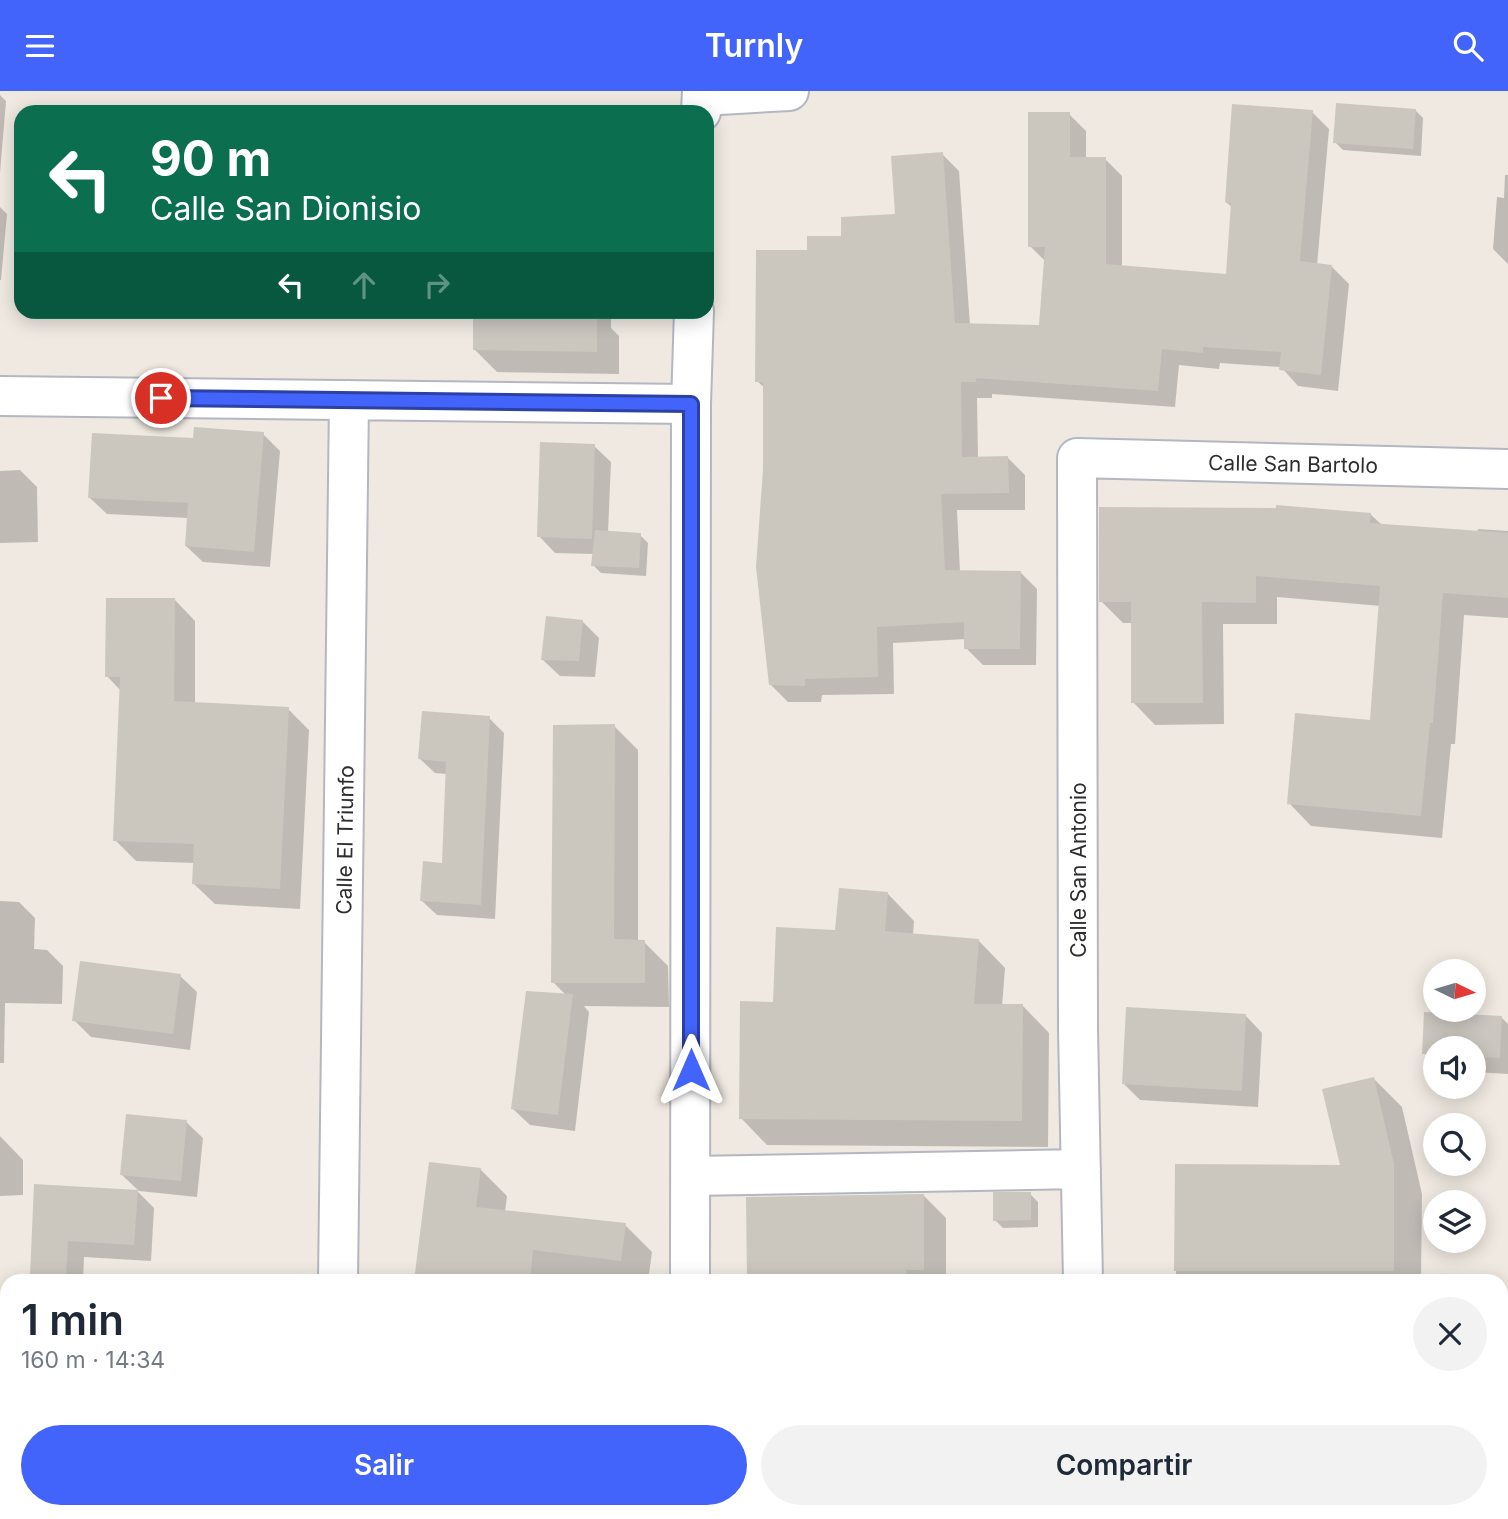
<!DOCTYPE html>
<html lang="es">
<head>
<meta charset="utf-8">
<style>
	:root { --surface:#fff; --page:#f2f2f3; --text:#1f2937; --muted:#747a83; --accent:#4264fb }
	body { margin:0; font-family:Inter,sans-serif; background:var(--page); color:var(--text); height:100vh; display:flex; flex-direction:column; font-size:26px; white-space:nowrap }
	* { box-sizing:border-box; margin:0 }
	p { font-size:23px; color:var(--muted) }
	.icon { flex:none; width:38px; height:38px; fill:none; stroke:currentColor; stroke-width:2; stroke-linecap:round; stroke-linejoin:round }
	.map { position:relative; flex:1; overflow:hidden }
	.sheet { position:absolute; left:0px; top:1183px; width:1508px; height:245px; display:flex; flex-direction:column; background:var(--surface); border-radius:21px 21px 0 0; box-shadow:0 4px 18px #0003 }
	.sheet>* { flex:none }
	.top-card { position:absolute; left:14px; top:14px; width:700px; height:214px; border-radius:21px; box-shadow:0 4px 18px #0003; background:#0b6e4f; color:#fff; overflow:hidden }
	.needle { width:46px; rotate:95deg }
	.controls { position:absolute; left:1423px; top:868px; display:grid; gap:14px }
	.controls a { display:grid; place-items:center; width:63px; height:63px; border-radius:50%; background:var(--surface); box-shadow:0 4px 18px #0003; font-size:35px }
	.pin { position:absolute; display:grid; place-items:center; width:60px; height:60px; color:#fff; margin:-30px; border:4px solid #fff; border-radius:50%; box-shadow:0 2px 7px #0007 }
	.me { position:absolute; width:77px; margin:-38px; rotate:0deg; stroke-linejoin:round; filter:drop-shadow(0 0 5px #0008) }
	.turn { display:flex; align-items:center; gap:24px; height:147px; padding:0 21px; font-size:32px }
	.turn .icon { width:91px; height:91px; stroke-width:2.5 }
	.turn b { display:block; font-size:49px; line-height:60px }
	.lanes { display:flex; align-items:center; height:66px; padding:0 21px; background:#0003; justify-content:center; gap:35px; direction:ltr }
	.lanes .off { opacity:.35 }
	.round { display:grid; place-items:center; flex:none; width:74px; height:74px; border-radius:37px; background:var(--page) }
	.headline { display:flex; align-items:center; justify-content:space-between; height:119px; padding:0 21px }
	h1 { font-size:42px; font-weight:600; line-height:52px }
	.cta { display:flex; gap:14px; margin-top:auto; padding:14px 21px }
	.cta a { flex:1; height:80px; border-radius:42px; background:var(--accent); color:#fff; font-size:28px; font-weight:600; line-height:80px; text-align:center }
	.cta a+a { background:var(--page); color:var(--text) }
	header { display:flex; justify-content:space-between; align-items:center; height:91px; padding:0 21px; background:var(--accent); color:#fff; font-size:32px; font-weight:600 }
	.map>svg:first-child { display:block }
	.shadow { fill:#0003 }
	.building { fill:#cbc7bf }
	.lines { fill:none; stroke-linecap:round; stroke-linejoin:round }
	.minor-casing { stroke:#b4b7c1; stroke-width:42 }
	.tertiary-casing { stroke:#b4b7c1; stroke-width:42 }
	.minor { stroke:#fff; stroke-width:38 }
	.tertiary { stroke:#fff; stroke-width:38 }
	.route-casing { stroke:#2b41a3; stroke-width:18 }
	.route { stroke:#4264fb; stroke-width:12 }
	.labels { text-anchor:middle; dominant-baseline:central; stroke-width:6; stroke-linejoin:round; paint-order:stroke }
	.street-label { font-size:21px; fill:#2e2e2e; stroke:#fff }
</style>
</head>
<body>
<header><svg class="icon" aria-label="menu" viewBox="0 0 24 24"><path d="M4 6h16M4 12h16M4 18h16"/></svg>Turnly<svg class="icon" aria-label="search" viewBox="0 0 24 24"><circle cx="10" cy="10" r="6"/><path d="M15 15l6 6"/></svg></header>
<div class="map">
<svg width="1508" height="1428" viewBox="0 0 1508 1428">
	<rect width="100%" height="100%" fill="#efe9e1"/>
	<path class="shadow" d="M0 4 6 10 0 82Z
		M1415 19 1423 27 1421 65 1343 59 1335 51Z
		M1312 21 1329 38 1317 174 1332 176 1349 193 1338 300 1298 295 1281 276 1220 272 1219 278 1179 274 1175 316 992 303V307H977L978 367H1008L1025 384V419H957L960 481H1020L1037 498 1036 574H983L966 557V548L893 552 894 603 822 604 821 611H788L771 594 765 297 757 290 809 161 897 125 942 63 959 80 970 234 1040 236 1046 171 1030 155 1069 23 1086 40V68H1105L1122 85V176L1228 185 1233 117 1226 111Z
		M1505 84H1508V173L1493 158 1497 106 1504 107Z
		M0 116 7 123 1 189H0Z
		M241 220H281L280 223Z
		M503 220H611V237L619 245V283L497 281 475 259Z
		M263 343 280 360 270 476 203 471 186 455 188 427 107 423 90 407 195 349Z
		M594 355 611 371 608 441 640 444 648 452 646 485 601 482 593 474 594 463 555 462 539 445Z
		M20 379 37 396 38 451 0 452V380Z
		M1370 423 1382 434 1477 442 1478 438 1508 440V527L1464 524 1455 653H1451L1442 747 1311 735 1289 712 1372 631 1381 515 1277 506V533H1223L1224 633 1155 634 1133 611V532H1123L1101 510Z
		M175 509 195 530V613L288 618 309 639 300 818 215 813 194 793 195 772 136 770 115 749 121 600 107 585Z
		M582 530 599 547 595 586 560 585 543 569Z
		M489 627 504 642 495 828 437 824 422 810 444 774 447 683 435 682 420 668Z
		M614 635 638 659V850L644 851 668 875 669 916 584 915 589 921 575 1040 530 1034 513 1018 566 904 553 891Z
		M888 803 914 830 913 844 979 850 1005 877 1002 915H1023L1049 942 1048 1056 767 1054 741 1027 775 912 836 841Z
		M0 810 19 811 35 827 34 858 47 859 63 875 62 913 5 912 4 972H0Z
		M180 885 197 901 190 959 91 946 74 929Z
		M1246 925 1262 942 1258 1016 1140 1009 1123 992Z
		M1502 927 1508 933V983L1474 981V957H1435V973L1424 962Z
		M1374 988 1402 1016 1422 1103 1421 1190H1176L1177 1075 1342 1076Z
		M186 1031 203 1047 197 1106 139 1100 122 1084Z
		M0 1045 23 1069V1104L0 1105Z
		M480 1078 507 1105 505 1121 625 1134 652 1161 648 1190H600L560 1185 559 1190H417Z
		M35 1095 138 1101 154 1117 151 1170 84 1166 83 1190H37L31 1184Z
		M1030 1103 1038 1111V1136L1003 1137 995 1129Z
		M923 1104 946 1127V1190H748Z
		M88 1421H141L140 1428H87Z
		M444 1421H623V1428H444Z
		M756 1421H948V1428H756Z
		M962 1421H1410V1428H962Z"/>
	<path class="building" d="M1336 12 1416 18 1413 58 1333 52Z
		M1232 13 1313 19 1300 170 1332 174 1321 284 1279 279 1281 261 1203 256V262L1162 258 1158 300 976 287V291H961L962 366 1008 365 1009 402 941 403 945 479 1021 480 1020 558H964V531L877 536 878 586 805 588V595L769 594 756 476 763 378V291H755L756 159H807V145H841V126L895 123 891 65 943 61 955 232 1039 234 1045 156H1028V21H1070V66H1106V173L1226 183 1231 112 1225 111Z
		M473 220 597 221V261L473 259Z
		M194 336 264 341 254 461 185 455 188 412 88 407 92 342 193 347Z
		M540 351 595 353 592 448 537 446Z
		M1276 414 1371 422 1370 432 1508 442V507L1443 502 1433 632H1430L1421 725 1287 713 1295 622 1370 629 1380 495 1256 485V512L1202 511 1203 612H1131V511H1099V416L1276 417Z
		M595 439 641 442 639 477 591 475Z
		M106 507H175L174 610 289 616 280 798 192 793 194 753 113 750 120 586H105Z
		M546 525 583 529 579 570 541 569Z
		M422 620 490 625 481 814 420 810 423 770 442 772 446 671 418 668Z
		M615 633 614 848 645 849V892H551L553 634Z
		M839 797 888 801 885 840 979 848 974 913H1023L1022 1030 739 1028 740 910 773 911 776 836 835 839Z
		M80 870 181 883 173 943 72 930Z
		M526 900 573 903 558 1024 511 1018Z
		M1126 916 1246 923 1242 1000 1122 993Z
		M1424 921 1502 925 1500 967 1474 966V957H1435V963H1422Z
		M1374 986 1394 1073V1180H1174L1175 1073 1340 1074 1322 998Z
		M126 1023 187 1029 181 1090 120 1084Z
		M429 1071 481 1077 476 1116 626 1132 621 1170 533 1159 530 1190H414Z
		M34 1093 138 1099 134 1154 68 1150 66 1186 30 1185Z
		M993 1101H1031V1129L993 1130Z
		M924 1103V1179H906L907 1190H747L746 1106Z"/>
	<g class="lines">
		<defs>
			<path id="minor" d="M702 5 789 0
				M0 305 691 313
				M691 1085 1081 1078
				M338 1190 349 309
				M1083 1190 1078 938 1077 367 1508 378
				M337 1421V1428
				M1088 1421 1089 1428"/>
			<path id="tertiary" d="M701 21 702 0
				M690 1190 691 313 694 220
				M688 1428V1421"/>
		</defs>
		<use href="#minor" class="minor-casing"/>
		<use href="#tertiary" class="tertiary-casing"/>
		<use href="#minor" class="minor"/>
		<use href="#tertiary" class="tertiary"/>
	</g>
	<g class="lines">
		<defs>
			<path id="route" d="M161 307 691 313V979"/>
		</defs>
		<use href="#route" class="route-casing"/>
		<use href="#route" class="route"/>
	</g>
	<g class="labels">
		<g class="street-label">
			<text transform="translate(1293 373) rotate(1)">Calle San Bartolo</text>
			<text transform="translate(345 749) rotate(-89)">Calle El Triunfo</text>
			<text transform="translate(1078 779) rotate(-90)">Calle San Antonio</text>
		</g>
	</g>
</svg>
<div class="controls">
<a><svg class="needle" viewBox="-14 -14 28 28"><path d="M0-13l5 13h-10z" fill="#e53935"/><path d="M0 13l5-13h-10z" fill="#747a83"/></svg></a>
<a><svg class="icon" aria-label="sound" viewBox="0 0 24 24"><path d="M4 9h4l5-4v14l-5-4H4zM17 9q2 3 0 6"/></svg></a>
<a><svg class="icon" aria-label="search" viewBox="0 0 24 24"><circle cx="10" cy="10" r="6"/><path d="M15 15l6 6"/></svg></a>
<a><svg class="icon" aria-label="layers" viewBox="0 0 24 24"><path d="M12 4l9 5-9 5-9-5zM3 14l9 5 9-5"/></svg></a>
</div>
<div class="pin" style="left:161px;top:307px;background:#d93025"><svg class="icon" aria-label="arrive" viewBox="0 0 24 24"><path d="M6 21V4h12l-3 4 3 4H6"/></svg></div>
<svg class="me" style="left:691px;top:979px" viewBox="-20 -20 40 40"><path d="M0-17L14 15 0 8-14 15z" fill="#4264fb" stroke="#fff" stroke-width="4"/></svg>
<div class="top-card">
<div class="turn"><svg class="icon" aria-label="left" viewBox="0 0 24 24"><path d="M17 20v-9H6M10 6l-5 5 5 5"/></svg><div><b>90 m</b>Calle San Dionisio</div></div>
<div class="lanes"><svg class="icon" aria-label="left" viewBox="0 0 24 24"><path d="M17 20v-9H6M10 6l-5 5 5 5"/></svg><svg class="icon off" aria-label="ahead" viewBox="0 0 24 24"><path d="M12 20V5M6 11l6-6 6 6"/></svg><svg class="icon off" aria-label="right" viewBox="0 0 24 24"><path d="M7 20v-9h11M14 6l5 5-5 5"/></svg></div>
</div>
<section class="sheet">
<div class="headline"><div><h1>1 min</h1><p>160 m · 14:34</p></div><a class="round"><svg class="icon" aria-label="close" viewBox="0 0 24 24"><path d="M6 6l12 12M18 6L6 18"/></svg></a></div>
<div class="cta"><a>Salir</a><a>Compartir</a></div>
</section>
</div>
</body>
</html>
